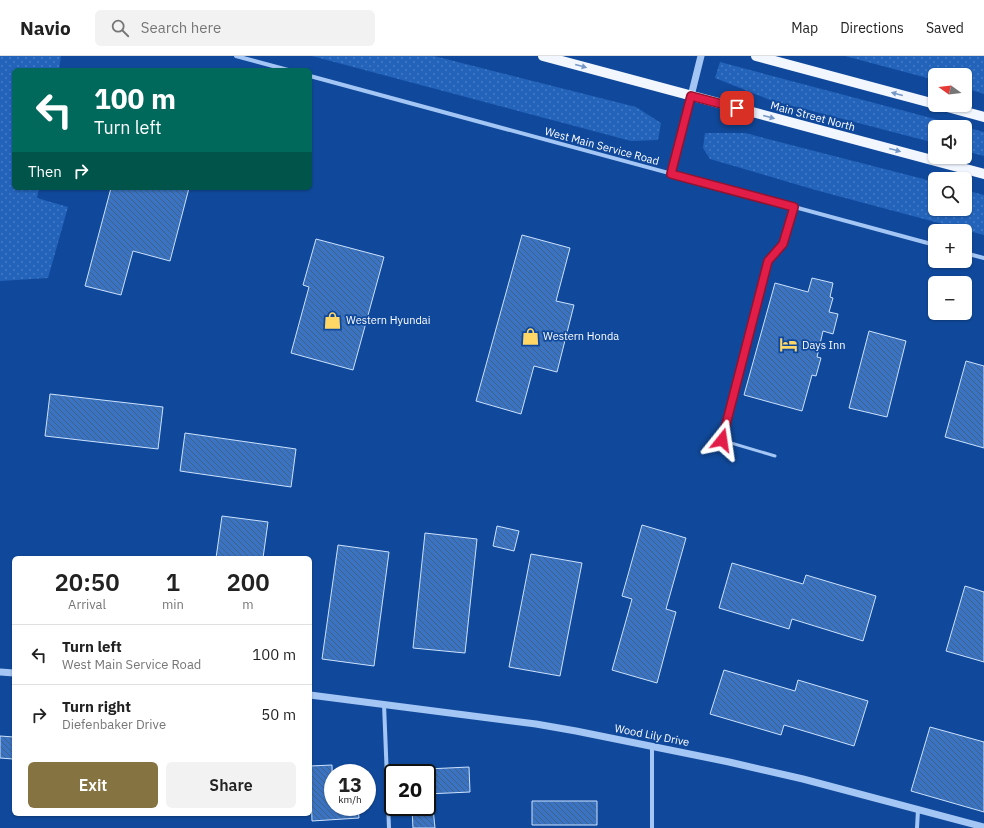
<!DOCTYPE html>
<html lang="en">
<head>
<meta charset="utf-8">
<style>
	:root { --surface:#fff; --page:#f2f2f2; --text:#222; --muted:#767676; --line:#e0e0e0; --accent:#857341 }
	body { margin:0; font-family:"IBM Plex Sans",sans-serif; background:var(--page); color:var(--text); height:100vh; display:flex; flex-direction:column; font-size:15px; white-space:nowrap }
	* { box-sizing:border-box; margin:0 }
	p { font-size:13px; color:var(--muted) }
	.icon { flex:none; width:22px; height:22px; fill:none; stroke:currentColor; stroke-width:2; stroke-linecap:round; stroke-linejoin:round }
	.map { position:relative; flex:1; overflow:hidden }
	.panel { position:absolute; left:12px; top:500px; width:300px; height:260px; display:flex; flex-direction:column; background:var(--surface); border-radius:6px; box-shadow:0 1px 3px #0004 }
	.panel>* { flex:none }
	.hud { position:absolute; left:12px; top:12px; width:300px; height:122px; border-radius:6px; box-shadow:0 1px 3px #0004; background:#00695c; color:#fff; overflow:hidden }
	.needle { width:26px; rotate:285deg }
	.controls { position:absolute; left:928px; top:12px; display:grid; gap:8px }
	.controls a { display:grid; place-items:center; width:44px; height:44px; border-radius:6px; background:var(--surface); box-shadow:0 1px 3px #0004; font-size:20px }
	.speed { position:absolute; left:324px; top:708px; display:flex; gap:8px; font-size:20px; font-weight:700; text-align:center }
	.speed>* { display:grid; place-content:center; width:52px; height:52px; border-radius:50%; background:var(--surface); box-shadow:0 1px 3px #0004; line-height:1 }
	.speed small { font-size:10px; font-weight:400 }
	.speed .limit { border:2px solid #111; border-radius:6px; background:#fff; color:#111 }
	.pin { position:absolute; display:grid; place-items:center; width:34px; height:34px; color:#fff; margin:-17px; border-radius:8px; box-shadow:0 2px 6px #0006 }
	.me { position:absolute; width:44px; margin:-22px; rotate:15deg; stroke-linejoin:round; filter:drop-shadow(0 0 3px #0008) }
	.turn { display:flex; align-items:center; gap:14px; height:84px; padding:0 16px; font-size:18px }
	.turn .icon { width:52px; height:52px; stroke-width:2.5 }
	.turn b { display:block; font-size:28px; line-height:34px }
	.then { display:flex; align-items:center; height:38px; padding:0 16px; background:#0003; gap:8px; font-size:15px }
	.eta { display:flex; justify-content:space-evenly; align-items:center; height:68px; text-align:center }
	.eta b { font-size:24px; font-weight:600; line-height:28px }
	.cta { display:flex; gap:8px; margin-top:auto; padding:8px 16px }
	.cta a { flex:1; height:46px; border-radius:6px; background:var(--accent); color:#fff; font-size:16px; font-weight:600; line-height:46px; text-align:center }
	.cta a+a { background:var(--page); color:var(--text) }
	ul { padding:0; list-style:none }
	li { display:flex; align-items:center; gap:12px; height:60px; padding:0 16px; border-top:1px solid var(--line) }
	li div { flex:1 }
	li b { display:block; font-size:15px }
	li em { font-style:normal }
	header { display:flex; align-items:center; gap:24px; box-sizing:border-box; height:56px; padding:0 20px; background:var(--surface); border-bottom:1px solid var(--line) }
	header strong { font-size:19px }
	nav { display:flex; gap:22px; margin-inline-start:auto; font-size:14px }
	.search { width:280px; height:36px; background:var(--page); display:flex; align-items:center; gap:10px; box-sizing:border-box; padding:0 14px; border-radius:6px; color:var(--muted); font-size:15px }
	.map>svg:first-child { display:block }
	.grass { fill:url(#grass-dots) }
	.building { fill:url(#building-back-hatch); stroke:#cce2fe }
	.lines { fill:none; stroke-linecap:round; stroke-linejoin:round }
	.service { stroke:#a4c6f5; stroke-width:3 }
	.minor { stroke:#a4c6f5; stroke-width:4 }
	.tertiary { stroke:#a4c6f5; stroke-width:7 }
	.primary { stroke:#f1f6ff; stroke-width:10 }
	.oneway { fill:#7597c8 }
	.route-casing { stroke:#92132f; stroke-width:10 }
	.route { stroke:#e11d48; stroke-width:7 }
	.labels { text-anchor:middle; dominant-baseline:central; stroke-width:3.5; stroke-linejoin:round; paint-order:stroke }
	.street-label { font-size:11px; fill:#fff; stroke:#10499b }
	.poi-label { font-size:11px; fill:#fff; stroke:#10499b; text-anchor:start }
</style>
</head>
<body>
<header>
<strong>Navio</strong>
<div class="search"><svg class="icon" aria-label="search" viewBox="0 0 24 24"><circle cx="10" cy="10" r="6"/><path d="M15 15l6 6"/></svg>Search here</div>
<nav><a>Map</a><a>Directions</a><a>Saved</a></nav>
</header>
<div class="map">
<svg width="984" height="772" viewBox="0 0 984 772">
	<defs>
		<pattern id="grass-dots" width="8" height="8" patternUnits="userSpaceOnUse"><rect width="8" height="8" fill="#2363ba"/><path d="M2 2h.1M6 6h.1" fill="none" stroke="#447ac4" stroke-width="1.8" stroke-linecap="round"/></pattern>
		<pattern id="building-back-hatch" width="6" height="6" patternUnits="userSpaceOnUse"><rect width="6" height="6" fill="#3973c2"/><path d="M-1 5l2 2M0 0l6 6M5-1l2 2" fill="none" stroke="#426087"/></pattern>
	</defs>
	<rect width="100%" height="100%" fill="#10499b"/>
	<path class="grass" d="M0 0H61L59 14H14V132H39L37 142 68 151 48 222 0 225Z
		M312 0H434L636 51 661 67 658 84 631 85Z
		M845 0H984V38L965 32V19H935V24Z
		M720 6 984 76V100L965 95V71H935V87L770 44 715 22Z
		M705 77H745L935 126V153H965V134L984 139V179L819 135 710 103 703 92Z"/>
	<path class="building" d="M111 132H189L170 205 133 195 121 239 85 230Z
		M522 179 570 192 556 245 574 249 557 316 534 310 521 358 476 345Z
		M316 183 384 201 353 314 291 297 309 231 303 229Z
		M812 222 833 227 830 241 833 242 829 256 838 258 833 278 823 275 817 301 821 302 816 320 812 319 802 355 744 339 775 227 808 236Z
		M869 275 906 285 887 361 849 352Z
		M966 305 984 310V392L945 381Z
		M50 338 163 351 158 393 45 380Z
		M185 377 296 393 291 431 180 415Z
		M222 460 268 466 263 502H216Z
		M642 469 686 482 666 553 676 556 657 627 612 614 632 543 622 540Z
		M497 470 519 475 514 495 493 490Z
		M425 477 477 483 465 597 413 592Z
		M338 489 389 496 374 610 322 603Z
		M531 498 582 507 560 620 509 611Z
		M732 507 803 528 806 519 876 540 863 585 792 563 789 573 719 552Z
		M965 530 984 536V606L946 595Z
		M724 614 795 635 798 624 868 645 854 690 784 669 781 679 710 658Z
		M930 671 984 686V756L911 735Z
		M0 680 14 681 13 703 0 702Z
		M332 709 333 751H358L359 762 312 765 310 710Z
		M469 711 470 736 427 738V713Z
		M532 745H597V769H532Z
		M433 752 435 772H413L412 753Z"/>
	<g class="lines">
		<path class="service" d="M775 400 721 384 768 205 783 188 794 151"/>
		<path class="minor" d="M236 0 288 14
			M310 20 935 189
			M671 118 691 41
			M965 197 984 202
			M384 648 389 772
			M652 772V691
			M917 772 918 754"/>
		<path class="tertiary" d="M691 40 701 0
			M0 616 14 617
			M310 639 536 668 576 675 729 706 803 723 984 771"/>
		<path class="primary" d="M543 0 984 118
			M756 0 935 48
			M940 49 984 61"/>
	</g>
	<defs><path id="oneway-solid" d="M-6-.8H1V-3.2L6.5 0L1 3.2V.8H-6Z"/></defs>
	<g class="oneway">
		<use href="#oneway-solid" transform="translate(581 10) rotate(15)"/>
		<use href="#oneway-solid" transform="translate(897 38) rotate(-165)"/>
		<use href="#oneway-solid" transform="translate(769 61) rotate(15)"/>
		<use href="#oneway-solid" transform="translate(895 94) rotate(15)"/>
	</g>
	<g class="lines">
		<defs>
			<path id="route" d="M722 384 768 205 783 188 794 151 671 118 691 40 737 52"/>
		</defs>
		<use href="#route" class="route-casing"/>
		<use href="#route" class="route"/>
	</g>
	<defs>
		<symbol id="shop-bare" viewBox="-9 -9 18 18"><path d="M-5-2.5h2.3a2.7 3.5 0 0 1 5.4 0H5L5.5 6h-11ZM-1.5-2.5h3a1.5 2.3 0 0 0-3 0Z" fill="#ffd767" stroke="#10499b" stroke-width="2.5" paint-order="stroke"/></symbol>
		<symbol id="hotel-bare" viewBox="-9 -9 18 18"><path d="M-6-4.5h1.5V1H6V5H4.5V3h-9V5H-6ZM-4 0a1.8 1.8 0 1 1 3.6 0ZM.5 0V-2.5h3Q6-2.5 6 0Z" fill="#ffd767" stroke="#10499b" stroke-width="2.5" paint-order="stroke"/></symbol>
	</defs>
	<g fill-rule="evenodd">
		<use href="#shop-bare" x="320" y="252" width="25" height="25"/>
		<use href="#shop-bare" x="518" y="268" width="25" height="25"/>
		<use href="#hotel-bare" x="776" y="276" width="25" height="25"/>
	</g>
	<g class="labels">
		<g class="street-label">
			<text transform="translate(813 60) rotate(15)">Main Street North</text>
			<text transform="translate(602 90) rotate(15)">West Main Service Road</text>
			<text transform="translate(652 679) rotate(11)">Wood Lily Drive</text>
		</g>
		<g class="poi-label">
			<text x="346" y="264">Western Hyundai</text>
			<text x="543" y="280">Western Honda</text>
			<text x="802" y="289">Days Inn</text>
		</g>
	</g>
</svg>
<div class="controls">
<a><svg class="needle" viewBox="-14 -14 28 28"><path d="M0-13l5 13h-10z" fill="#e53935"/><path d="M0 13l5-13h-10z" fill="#767676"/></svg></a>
<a><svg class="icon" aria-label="sound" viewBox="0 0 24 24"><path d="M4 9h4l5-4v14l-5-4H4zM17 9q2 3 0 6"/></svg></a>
<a><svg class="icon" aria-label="search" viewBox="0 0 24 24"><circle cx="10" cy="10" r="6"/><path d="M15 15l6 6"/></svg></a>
<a>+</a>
<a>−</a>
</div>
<div class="speed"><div>13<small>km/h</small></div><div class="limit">20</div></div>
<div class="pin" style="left:737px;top:52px;background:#d93025"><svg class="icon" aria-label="arrive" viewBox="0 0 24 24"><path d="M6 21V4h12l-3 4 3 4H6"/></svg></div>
<svg class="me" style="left:722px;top:384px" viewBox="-20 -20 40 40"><path d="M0-17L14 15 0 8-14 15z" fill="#e11d48" stroke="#fff" stroke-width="4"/></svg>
<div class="hud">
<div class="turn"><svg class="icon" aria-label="left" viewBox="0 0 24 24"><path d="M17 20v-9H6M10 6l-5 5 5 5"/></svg><div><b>100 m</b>Turn left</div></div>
<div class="then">Then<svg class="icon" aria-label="right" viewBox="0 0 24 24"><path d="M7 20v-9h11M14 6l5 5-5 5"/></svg></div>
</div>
<section class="panel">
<div class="eta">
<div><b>20:50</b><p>Arrival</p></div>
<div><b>1</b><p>min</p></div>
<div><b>200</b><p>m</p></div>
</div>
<ul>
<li><svg class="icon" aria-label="left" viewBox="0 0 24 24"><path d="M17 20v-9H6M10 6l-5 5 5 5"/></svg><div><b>Turn left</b><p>West Main Service Road</p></div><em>100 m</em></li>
<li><svg class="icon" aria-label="right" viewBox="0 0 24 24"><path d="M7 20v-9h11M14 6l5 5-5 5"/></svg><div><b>Turn right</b><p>Diefenbaker Drive</p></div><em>50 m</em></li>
</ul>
<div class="cta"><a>Exit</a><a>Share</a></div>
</section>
</div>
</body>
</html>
